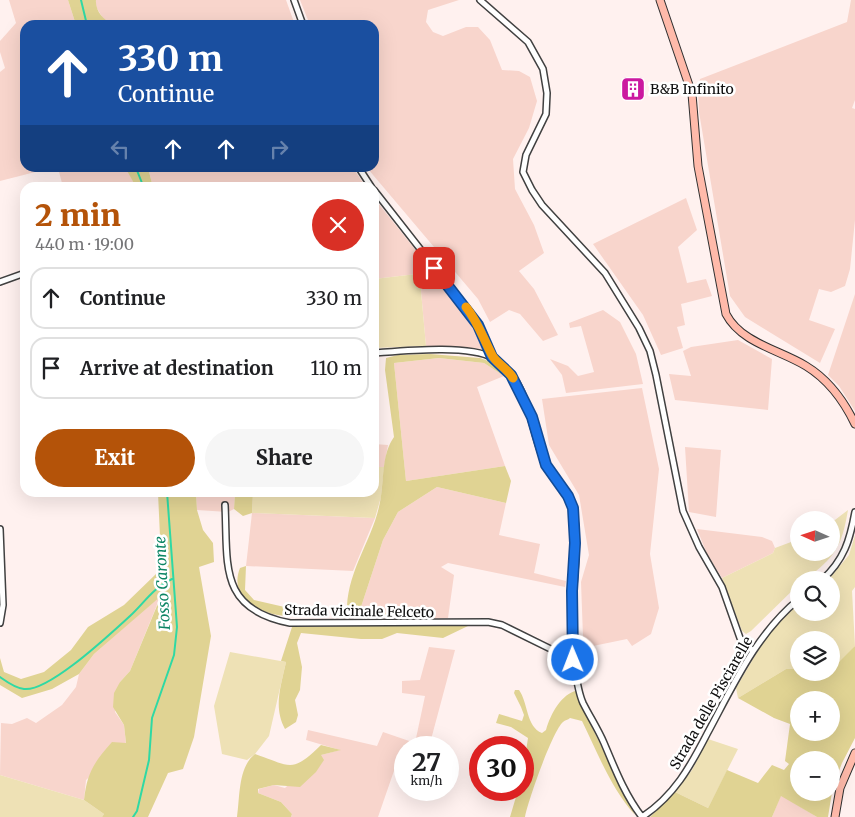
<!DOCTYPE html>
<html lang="en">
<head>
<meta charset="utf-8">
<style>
	:root { --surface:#fff; --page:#f6f6f6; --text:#202124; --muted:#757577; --line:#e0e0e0; --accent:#b45309 }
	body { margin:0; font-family:Merriweather,serif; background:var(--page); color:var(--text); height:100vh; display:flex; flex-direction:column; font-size:19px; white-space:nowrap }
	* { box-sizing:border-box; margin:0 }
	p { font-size:16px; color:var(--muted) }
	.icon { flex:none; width:28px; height:28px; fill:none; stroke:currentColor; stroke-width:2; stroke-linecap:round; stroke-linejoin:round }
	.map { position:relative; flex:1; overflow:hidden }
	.details { position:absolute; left:20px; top:182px; width:359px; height:315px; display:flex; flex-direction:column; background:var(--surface); border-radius:15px; box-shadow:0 5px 20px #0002 }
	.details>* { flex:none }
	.hud { position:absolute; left:20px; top:20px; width:359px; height:152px; border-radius:15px; box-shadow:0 5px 20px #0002; background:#1a4fa0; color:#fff; overflow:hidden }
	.needle { width:32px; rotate:273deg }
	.buttons { position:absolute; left:790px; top:511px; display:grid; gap:10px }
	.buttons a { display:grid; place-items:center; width:50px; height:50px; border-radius:50%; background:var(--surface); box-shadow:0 5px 20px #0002; font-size:25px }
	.speed { position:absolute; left:394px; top:736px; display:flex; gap:10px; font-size:25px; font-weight:700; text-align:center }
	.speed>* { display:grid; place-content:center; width:65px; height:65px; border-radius:50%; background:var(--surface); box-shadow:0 5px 20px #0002; line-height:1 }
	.speed small { font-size:12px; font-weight:400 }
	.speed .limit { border:8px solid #d22; background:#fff; color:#111 }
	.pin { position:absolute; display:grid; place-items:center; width:42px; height:42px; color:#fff; margin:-21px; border-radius:10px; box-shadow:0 2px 8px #0006 }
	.me { position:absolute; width:55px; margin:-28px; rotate:359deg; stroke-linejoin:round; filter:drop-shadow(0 0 4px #0008) }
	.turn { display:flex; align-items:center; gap:18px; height:105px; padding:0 15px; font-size:22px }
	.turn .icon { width:65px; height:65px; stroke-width:2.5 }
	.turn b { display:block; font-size:35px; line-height:42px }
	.lanes { display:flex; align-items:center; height:48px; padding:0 15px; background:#0003; justify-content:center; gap:25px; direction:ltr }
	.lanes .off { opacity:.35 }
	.round { display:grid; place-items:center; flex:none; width:52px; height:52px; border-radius:26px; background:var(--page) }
	.summary { display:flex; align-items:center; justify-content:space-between; height:85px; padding:0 15px }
	h1 { font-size:30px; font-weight:800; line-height:38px; color:var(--accent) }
	.primary-button { display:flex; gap:10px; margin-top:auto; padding:10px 15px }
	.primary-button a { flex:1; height:58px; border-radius:30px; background:var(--accent); color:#fff; font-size:20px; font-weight:800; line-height:58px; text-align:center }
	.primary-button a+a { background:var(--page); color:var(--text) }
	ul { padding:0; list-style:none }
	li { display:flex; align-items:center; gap:15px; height:62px; margin:0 10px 8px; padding:0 5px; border:2px solid var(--line); border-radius:15px }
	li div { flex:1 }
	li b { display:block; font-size:19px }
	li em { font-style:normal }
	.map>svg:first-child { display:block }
	.farmland { fill:#f8d5cc }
	.green { fill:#eee1b5 }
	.forest { fill:#e0d393; fill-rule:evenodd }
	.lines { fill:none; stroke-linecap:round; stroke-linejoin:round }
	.stream { stroke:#2fd9a4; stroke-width:2 }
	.minor-casing { stroke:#414141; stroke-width:8 }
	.secondary-casing { stroke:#303030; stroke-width:9 }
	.minor { stroke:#fff; stroke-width:5 }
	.secondary { stroke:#ffbaaa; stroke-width:7 }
	.route-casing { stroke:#114b97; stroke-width:12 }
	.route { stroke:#1a73e8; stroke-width:9 }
	.slow { stroke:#f59e0b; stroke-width:9 }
	.labels { text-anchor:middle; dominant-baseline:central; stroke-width:5; stroke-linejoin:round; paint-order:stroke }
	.poi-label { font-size:14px; fill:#0e0e0e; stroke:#fff; text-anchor:start }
	.street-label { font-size:14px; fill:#0e0e0e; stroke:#fff }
	.water-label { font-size:15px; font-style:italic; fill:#0c8564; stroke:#fff }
</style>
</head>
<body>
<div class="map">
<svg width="855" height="817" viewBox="0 0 855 817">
	<rect width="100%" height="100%" fill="#fff1ef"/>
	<path class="farmland" d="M9 0H68L76 25H25V168H51L0 181V72L5 68 0 52V41L16 23Z
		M96 0H286L295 25H113L104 20 95 5Z
		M300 0H459L428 10 426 22 433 32 443 36 466 27H478L490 40 502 70 519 71 530 77 537 101 529 128 513 159 515 189 534 225 544 253 519 271 534 289 558 335 543 341 520 314 509 310 490 322 478 299 368 169 374 168V25H310Z
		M851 0H855V100L852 108 855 109V220L850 269 845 286 831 292 819 289 809 320 835 329 820 363 745 317 730 296 699 112 698 89 700 79 847 22Z
		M58 168H126L136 187H63Z
		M148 168H353L366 187H153Z
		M374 198 422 258 425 273H434L473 326 483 349 426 346 421 291 425 273 374 279Z
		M686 198 697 230 678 247 687 283 706 279 712 296 681 304 685 325 677 327 683 348 661 355 643 315 593 244Z
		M855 294V411L839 386 828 375Z
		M603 310 620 322 636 354 643 384 566 393 562 375 550 359 568 366 578 376 594 372 581 326 570 328 569 323Z
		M738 340 772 359 768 410 675 400 669 374 691 376 683 351 691 347Z
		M439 358 484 363 504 376 477 387 505 466 406 481 394 363Z
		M642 388 659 469 650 554 659 608 651 634 632 646 627 639 593 646 583 637 581 582 589 555 579 495 549 445 542 399Z
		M374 444 388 445 384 467H374Z
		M685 447 721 450 716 517 689 512Z
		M437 487 506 503 499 535 540 544 534 573 566 581 565 587 448 563 441 567 454 575 448 618 422 619 382 613 361 607 383 540 398 512Z
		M196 493H235L234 509 228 512 197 510Z
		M252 513 375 518 353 571 246 566Z
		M697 529 762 537 772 541 775 548 773 553 722 578 707 554Z
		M161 595 130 671 120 682 115 712 124 725 126 744 86 780 84 800 0 775 1 723 12 724 27 718 36 723 62 705 76 687 79 674 94 654Z
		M429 647 455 650 429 747 405 748V767L396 765 378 817H291L292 814 281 802 258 793 259 789 274 785 285 788 321 755 340 750 306 740 308 730 377 746 383 732 415 743 425 696 402 693V681L420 680Z
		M781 795 817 817H772Z"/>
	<path class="green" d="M425 273 421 291 426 346 374 348V279Z
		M374 467H384L381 497 375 518 252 513 253 493 374 492Z
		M848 510C843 538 839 553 816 571 810 576 806 580 799 580V584L751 631 746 634 742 631 722 578 773 553 775 548 799 539V552H831V523Z
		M855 535V587L852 591 855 646C850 654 841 664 831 666V640H799V668L786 669 738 698 736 688 767 635 799 603V612H831V580H828L849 555Z
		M230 652 286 662 269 736 255 754 247 760 222 754 214 706Z
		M708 739 738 749 708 808 675 792 692 770Z
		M0 775 84 800 104 814 102 817H0Z"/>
	<path class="forest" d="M68 0H96C95 11 104 20 113 25H76Z
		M126 169 148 168 153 187H136Z
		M430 354 480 358 494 363 504 376 484 363 439 358 394 363 406 481 505 466 511 481 506 503 437 487 398 512 383 540 361 607 382 613 422 619 354 613 347 606C349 566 376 535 381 496 384 476 382 454 394 437L385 370 386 358 398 355Z
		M158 493H196L197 510 203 530 213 543 214 562 199 567 211 636 194 737 183 769 168 773 148 817H102L104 814 84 800C87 773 94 762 112 742L126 743 124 725 113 707 114 693 120 682 130 671 161 596 94 654 79 674 52 689 22 698 0 685V658L4 672 21 679 44 672 71 650 88 627 124 605 157 573 161 558Z
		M235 493H253L252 513 243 516 234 509Z
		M246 566 245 590 254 600 302 611 300 616C272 619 226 604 240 568Z
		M347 626H468L443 638 397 633 382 639H361L301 633 297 643 302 667 300 690 295 700 298 715 296 722 285 729C273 707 281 686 286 662L281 661 292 627Z
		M855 646V738L842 763 833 786 828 817H817L781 796 772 817H650L675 792 708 808 727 770 758 783 772 765 784 770 789 764 785 761 790 724 774 718 738 698 786 669 799 668V672H831V666L836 665ZM799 700H831V732H799ZM799 760H831V792H799Z
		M515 690H519C528 702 526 727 542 733L546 730C551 713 561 694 578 690L582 707 635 815C611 788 598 754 582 721L570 718C568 720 565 720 563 722 552 732 528 801 525 817H510L518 790H522L523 771 528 738 511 727 496 723 499 714 522 721 524 715 521 707 514 693Z
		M321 745 341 750 321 755 324 760 316 772 300 787 274 785 258 789V793L281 802 292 814 291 817H237C240 797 238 767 255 754 292 767 292 773 321 745Z"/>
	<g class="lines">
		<path class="stream" d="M81 0 87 25
			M136 168 144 188
			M0 677C7 682 15 688 24 689 49 692 110 634 130 616 144 603 154 587 172 579
			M133 817 137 811 149 760 152 718 174 655 177 627 167 492"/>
		<defs>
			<path id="minor" d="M294 0 303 25
				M480 0 528 42 543 69 547 93 546 114 526 155 523 172 532 190 542 205 605 273 639 328 650 351 656 375 683 511 699 547 722 587 740 638 753 651
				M359 168 372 188
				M374 190 468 310 485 339 492 357
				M0 282 25 273
				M374 353C402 351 469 344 493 358 531 380 530 434 547 468 554 482 569 491 573 508 583 556 565 614 574 663 576 676 578 692 583 703 590 717 598 729 604 743 615 769 625 795 642 817
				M225 505C228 565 218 609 290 623L488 622 502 625 573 660
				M0 529 3 605 0 623
				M822 580C844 560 850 540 855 512
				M642 817C674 796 690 767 707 734 733 686 756 634 799 599"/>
			<path id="secondary" d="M660 0 692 94 698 166 726 314C741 343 780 350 806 366 829 380 844 401 855 424
				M835 817 840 788 855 753"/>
		</defs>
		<use href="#minor" class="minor-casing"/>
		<use href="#secondary" class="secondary-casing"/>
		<use href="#minor" class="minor"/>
		<use href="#secondary" class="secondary"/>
	</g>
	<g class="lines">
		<defs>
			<path id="route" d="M434 268 478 325 492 357 511 375 532 417 546 465 568 496 573 508 575 543 572 591 573 660"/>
		</defs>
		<use href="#route" class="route-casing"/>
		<use href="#route" class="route"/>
		<path class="slow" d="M466 307C478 322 483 338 492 355 495 362 508 369 513 378"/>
	</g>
	<defs>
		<symbol id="building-square" viewBox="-11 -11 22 22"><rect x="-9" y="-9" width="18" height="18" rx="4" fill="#cb19a0" stroke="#fff"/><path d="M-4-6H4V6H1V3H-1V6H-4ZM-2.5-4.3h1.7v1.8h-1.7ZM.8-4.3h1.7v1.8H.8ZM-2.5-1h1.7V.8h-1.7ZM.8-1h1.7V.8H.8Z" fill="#fff"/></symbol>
	</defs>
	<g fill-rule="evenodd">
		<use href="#building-square" x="619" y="75" width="28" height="28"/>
	</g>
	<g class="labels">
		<g class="poi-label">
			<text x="650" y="89">B&amp;B Infinito</text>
		</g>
		<g class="street-label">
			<text transform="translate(359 611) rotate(1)">Strada vicinale Felceto</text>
			<text transform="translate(711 703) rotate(-60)">Strada delle Pisciarelle</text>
		</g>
		<g class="water-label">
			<text transform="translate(162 583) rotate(-93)">Fosso Caronte</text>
		</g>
	</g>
</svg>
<div class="buttons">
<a><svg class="needle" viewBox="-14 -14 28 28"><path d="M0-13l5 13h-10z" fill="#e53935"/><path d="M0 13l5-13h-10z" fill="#757577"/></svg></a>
<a><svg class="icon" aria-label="search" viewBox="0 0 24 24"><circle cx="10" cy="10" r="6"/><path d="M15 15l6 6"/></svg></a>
<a><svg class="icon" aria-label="layers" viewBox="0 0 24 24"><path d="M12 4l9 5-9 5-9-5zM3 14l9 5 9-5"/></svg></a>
<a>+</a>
<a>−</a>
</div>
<div class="speed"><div>27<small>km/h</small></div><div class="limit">30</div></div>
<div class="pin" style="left:434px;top:268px;background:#d93025"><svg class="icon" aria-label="arrive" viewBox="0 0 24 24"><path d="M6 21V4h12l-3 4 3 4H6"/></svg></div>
<svg class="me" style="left:573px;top:660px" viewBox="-20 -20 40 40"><circle r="17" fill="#1a73e8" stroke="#fff" stroke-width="3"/><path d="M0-11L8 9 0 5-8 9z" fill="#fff"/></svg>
<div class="hud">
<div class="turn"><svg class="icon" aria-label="ahead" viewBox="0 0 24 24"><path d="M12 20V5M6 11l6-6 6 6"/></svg><div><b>330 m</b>Continue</div></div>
<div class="lanes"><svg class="icon off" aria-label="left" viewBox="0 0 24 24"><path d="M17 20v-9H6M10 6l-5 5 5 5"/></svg><svg class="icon" aria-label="ahead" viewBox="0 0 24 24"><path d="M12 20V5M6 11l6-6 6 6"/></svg><svg class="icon" aria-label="ahead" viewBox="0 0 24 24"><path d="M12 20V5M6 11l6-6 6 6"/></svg><svg class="icon off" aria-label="right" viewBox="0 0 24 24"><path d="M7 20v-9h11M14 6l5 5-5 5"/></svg></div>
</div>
<section class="details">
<div class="summary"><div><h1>2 min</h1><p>440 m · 19:00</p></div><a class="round" style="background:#d93025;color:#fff"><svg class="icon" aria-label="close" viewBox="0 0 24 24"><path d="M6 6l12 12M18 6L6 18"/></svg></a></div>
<ul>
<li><svg class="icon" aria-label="ahead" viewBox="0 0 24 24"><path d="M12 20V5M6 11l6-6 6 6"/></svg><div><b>Continue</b></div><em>330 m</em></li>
<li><svg class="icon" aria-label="arrive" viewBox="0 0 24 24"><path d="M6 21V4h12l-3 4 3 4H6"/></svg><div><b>Arrive at destination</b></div><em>110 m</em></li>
</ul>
<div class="primary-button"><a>Exit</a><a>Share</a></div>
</section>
</div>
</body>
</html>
